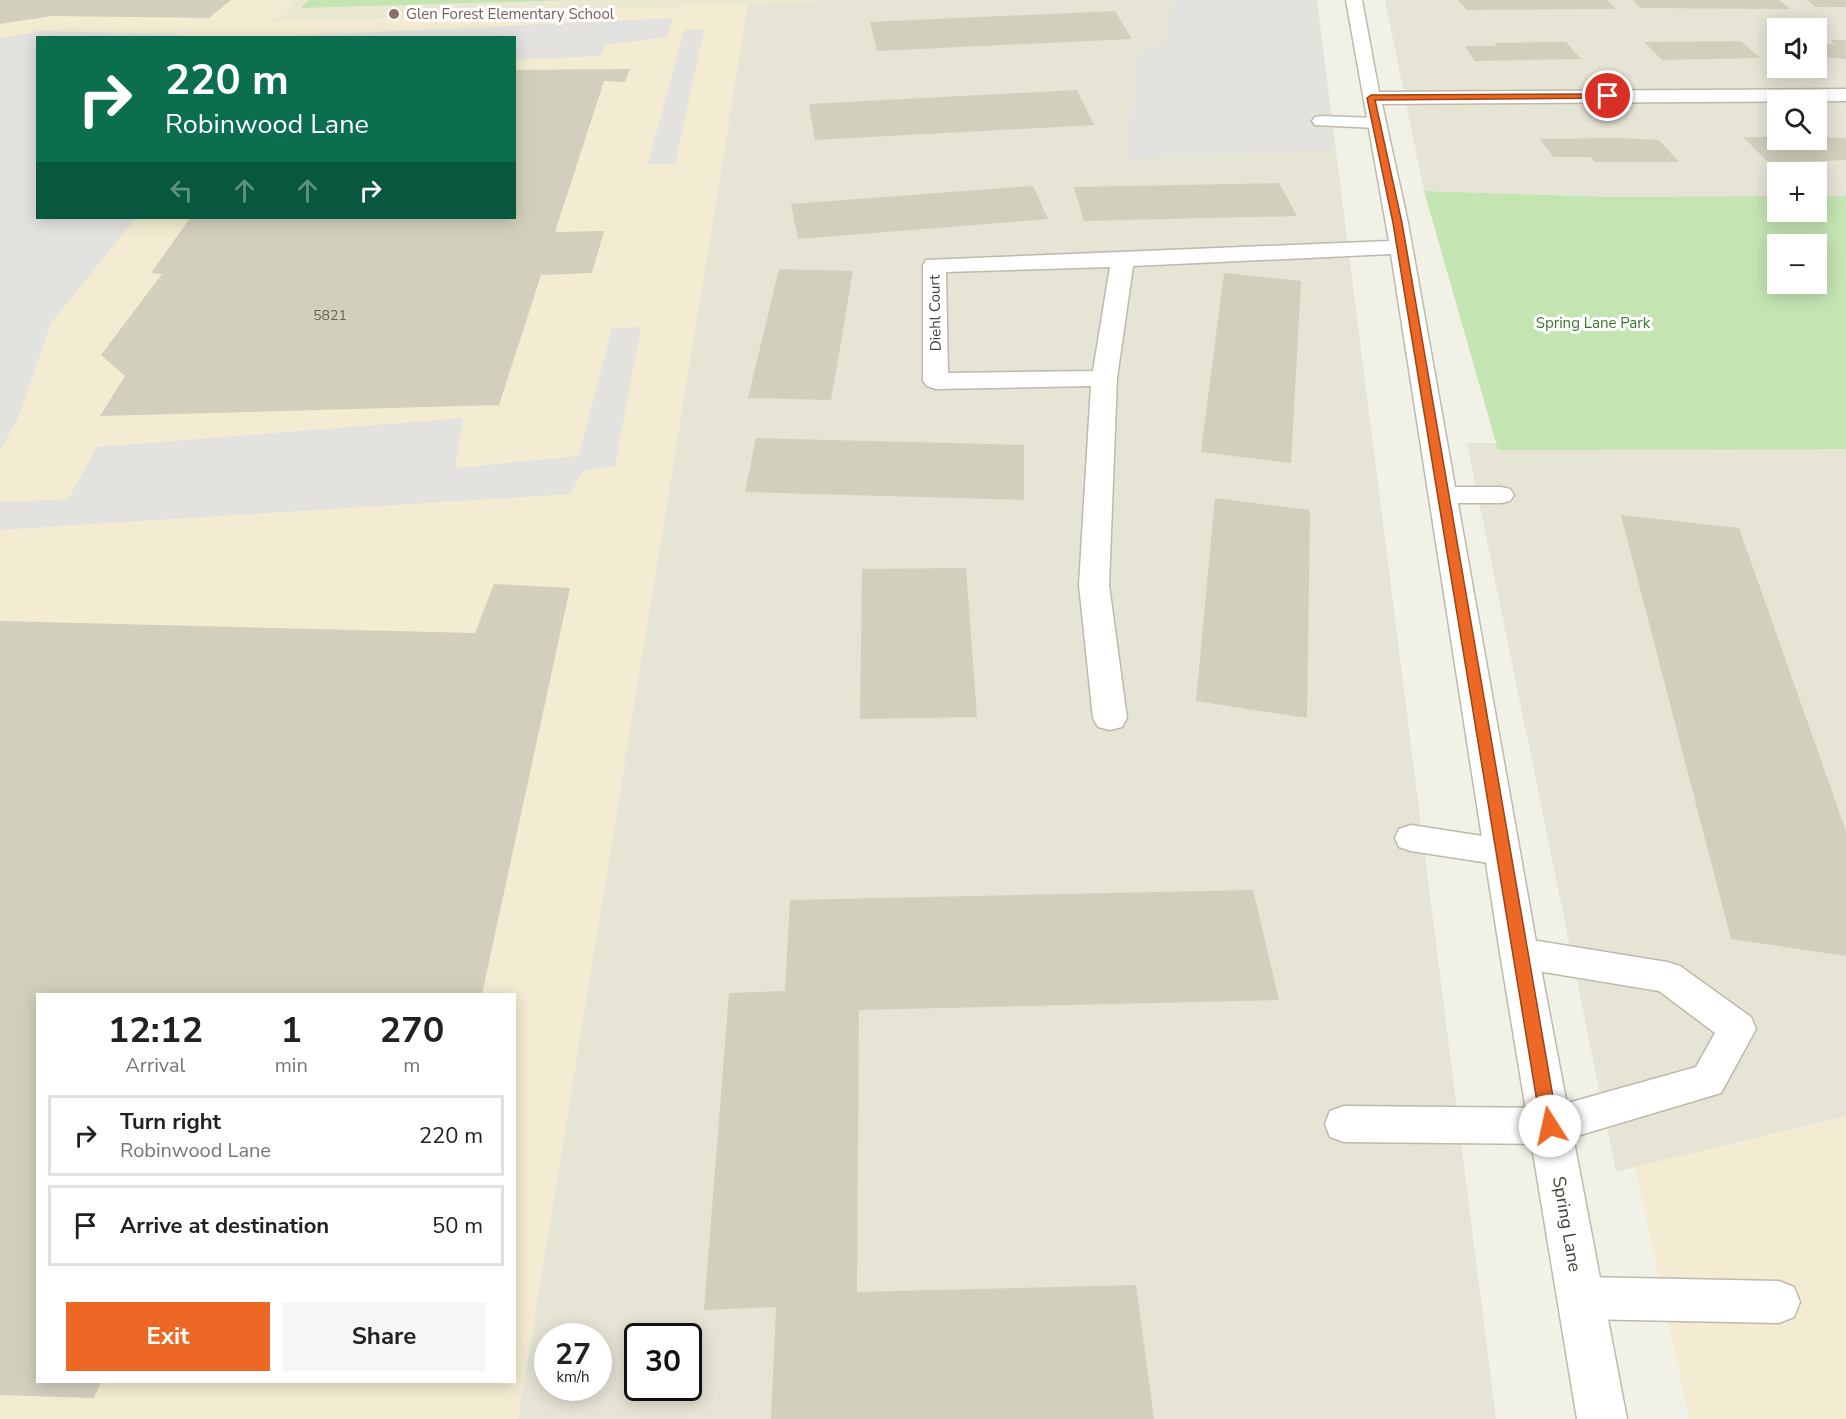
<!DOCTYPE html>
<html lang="en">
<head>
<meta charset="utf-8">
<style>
	:root { --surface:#fff; --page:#f6f6f6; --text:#222; --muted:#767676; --line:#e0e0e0; --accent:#ec6824 }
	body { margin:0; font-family:"Nunito Sans",sans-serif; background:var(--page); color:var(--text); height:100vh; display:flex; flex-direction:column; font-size:22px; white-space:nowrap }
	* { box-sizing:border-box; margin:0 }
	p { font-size:20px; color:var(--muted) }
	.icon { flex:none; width:33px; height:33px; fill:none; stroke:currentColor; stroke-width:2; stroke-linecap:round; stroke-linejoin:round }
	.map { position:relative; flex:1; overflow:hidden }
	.details { position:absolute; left:36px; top:993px; width:480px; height:390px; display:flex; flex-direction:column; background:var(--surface); border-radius:0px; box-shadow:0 3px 15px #0003 }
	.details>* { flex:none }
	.banner { position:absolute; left:36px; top:36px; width:480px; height:183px; border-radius:0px; box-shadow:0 3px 15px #0003; background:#0b6e4f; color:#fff; overflow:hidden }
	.fabs { position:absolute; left:1767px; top:18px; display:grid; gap:12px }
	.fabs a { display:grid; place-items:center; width:60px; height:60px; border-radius:0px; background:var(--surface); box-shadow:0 3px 15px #0003; font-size:30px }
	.speed { position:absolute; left:534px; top:1323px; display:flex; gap:12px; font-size:30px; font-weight:700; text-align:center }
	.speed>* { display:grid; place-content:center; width:78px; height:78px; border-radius:50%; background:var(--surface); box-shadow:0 3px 15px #0003; line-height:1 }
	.speed small { font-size:15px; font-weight:400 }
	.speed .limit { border:3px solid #111; border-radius:9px; background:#fff; color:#111 }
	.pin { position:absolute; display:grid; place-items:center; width:51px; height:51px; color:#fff; margin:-26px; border:3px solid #fff; border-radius:50%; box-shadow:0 2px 6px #0007 }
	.me { position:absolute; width:66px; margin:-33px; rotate:350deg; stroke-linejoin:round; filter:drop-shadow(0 0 4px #0008) }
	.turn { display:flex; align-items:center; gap:21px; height:126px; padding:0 30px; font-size:27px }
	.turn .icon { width:78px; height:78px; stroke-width:2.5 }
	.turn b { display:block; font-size:42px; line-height:51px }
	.lanes { display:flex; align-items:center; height:57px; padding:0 30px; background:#0003; justify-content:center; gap:30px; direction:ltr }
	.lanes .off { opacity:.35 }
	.eta { display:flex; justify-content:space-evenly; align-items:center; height:102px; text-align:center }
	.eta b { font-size:36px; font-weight:700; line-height:42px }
	.primary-button { display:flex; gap:12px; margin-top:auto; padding:12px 30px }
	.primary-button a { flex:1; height:69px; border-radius:0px; background:var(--accent); color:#fff; font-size:24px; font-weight:700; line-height:69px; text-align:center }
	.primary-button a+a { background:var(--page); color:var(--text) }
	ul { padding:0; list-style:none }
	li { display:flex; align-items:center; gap:18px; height:81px; margin:0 12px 9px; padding:0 18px; border:3px solid var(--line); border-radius:0px }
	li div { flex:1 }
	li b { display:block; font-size:22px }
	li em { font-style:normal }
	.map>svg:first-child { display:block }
	.residential { fill:#e6e4d5; fill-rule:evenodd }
	.commercial { fill:#f3ecd3; fill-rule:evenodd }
	.education { fill:#ebe8d1 }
	.green { fill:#c4e4b2; fill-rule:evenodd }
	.parking { fill:#e4e2de }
	.building { fill:#d3cfbd }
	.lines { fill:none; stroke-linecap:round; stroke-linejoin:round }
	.lane-casing { stroke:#bdbaaa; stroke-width:3 }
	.street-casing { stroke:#bdbaaa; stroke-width:3 }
	.lane { fill:#fff; fill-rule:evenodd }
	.street { fill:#fff; fill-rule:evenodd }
	.route { fill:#ec6824; stroke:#994417; stroke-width:1.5 }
	.education-dot { fill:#8d6e63; stroke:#fff; stroke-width:2 }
	.labels { text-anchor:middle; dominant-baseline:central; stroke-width:6; stroke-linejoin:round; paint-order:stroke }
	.far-number-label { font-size:14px; fill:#686558 }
	.far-education-label { font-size:15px; fill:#785e54; stroke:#fff; text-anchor:start }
	.far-street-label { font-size:15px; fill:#454236; stroke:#fff }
	.far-park-label { font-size:15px; fill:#3a732d; stroke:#fff }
	.street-label { font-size:18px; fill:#454236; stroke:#fff }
</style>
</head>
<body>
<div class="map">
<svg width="1846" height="1419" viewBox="0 0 1846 1419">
	<rect width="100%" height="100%" fill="#f2f1e7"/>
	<path class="residential" d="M852 0H1317L1496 1419H518L748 4ZM548 1336H598V1388H548ZM638 1336H688V1388H638Z
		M1385 0H1846V196H1817L1816 172H1778L1777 196 1612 197 1424 191ZM1778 28H1816V68H1778ZM1778 100H1816V140H1778Z
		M1467 443 1846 444V1116L1616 1172Z"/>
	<path class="commercial" d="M0 0H293L270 23 748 4 518 1419H0ZM38 38H514V218H38ZM38 994H514V1382H38Z
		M1846 1116V1419H1689L1635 1167Z"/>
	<path class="education" d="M293 0H852L269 23Z"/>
	<path class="green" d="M309 0H573L301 8Z
		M1424 191 1612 197 1777 196 1778 212H1816L1817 196H1846V449L1498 450ZM1816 244V284H1778V244Z"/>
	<path class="parking" d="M1173 0H1317L1332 149 1129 158 1136 64 1141 53 1165 40Z
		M673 18 667 37 605 45 600 56 515 60 514 38 267 37Z
		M684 30H704L675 164H648Z
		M42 31 177 34V37L38 38V218H136L51 323 18 418 0 451V38Z
		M641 327 615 466 584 470 570 494 0 530V502L68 499 97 447 463 418 455 468 579 456 612 328Z"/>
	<path class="building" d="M0 0H231L209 18 52 16 0 24Z
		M1458 0H1607L1616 9 1467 10Z
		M1633 0H1779L1790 9 1640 8Z
		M1807 0H1846V7H1815Z
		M1115 11 1132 39 877 51 870 22Z
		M1830 40H1846V59L1816 57V44H1835Z
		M1741 41 1760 58 1662 60 1644 42Z
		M1566 42 1581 59 1475 61 1465 46H1497L1494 43Z
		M630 69 625 82 604 81 555 232 604 231 592 273 541 275 499 405 100 416 125 376 101 355 162 274 151 273 190 218H514V70Z
		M1077 90 1094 125 815 140 809 104Z
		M1743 137H1778V140H1816V137L1846 138V160L1769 163Z
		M1618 138 1659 140 1679 162H1595L1591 157H1553L1540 139Z
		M1279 183 1297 216 1084 221 1074 187Z
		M1033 186 1048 219 798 239 791 204Z
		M779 269 853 271 831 400 748 398Z
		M1224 273 1301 281 1291 463 1201 452Z
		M756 438 1024 445V500L745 492Z
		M1215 498 1310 510 1307 718 1196 701Z
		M1621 515 1739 528 1846 831V956L1731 939Z
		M966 568 977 717 860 719 862 569Z
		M494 584 570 588 482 994H38V1382H101L94 1398 0 1395V621L475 633Z
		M1253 890 1279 1000 859 1010 857 1292 1136 1285 1154 1419H771L776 1307 704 1310 729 993 785 991 790 900Z"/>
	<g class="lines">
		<defs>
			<path id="lane" d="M1321 116 1376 118 1382 119 1385 123 1382 127 1376 128 1315 125 1312 121 1315 117Z
				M1442 487H1501L1510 489 1514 495 1510 501 1501 503H1442L1433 501 1429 495 1433 489Z
				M1411 825 1502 839 1514 843 1519 852 1514 861 1502 865 1411 851 1399 847 1395 838 1399 829Z
				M1519 938 1667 962 1680 966 1751 1017 1756 1029 1721 1093 1550 1144 1344 1142 1330 1137 1325 1124 1330 1111 1344 1106 1550 1108 1696 1067 1715 1033 1659 991 1519 968 1507 964 1501 953 1507 942Z
				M1581 1277 1779 1281 1794 1287 1800 1302 1794 1317 1779 1323 1581 1319 1566 1313 1560 1298 1566 1283Z"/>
			<path id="street" d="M1346 0H1362L1379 92 1846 89V101L1382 104 1408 223 1538 953 1627 1419H1577L1500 953 1391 254 1133 266 1117 378 1109 585 1127 718 1122 727 1110 730 1098 727 1093 718 1079 585 1091 386 936 389 927 386 923 381V265L926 260 1389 241ZM1110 267 1093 371 948 373 946 272Z"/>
		</defs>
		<use href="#lane" class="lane-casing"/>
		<use href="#street" class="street-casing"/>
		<use href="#lane" class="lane"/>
		<use href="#street" class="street"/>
	</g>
	<path class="route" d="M1608 94 1611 95V98L1375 100 1402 223 1558 1126 1556 1132 1550 1134 1543 1132 1541 1126 1393 223 1367 98 1371 95Z"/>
	<circle class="education-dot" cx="394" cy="14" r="6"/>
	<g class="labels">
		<g class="far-number-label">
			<text x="330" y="315">5821</text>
		</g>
		<g class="far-education-label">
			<text x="406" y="14">Glen Forest Elementary School</text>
		</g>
		<g class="far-street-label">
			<text transform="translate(935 313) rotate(-91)">Diehl Court</text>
		</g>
		<g class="far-park-label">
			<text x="1593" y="323">Spring Lane Park</text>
		</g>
		<g class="street-label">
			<text transform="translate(1567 1224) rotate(80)">Spring Lane</text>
		</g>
	</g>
</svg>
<div class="fabs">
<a><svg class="icon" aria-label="sound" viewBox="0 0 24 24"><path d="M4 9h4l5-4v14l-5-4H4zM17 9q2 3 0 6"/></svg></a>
<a><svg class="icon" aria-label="search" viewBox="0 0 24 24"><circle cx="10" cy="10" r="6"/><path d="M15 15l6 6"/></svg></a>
<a>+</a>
<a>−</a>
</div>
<div class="speed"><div>27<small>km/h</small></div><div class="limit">30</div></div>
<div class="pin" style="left:1608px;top:96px;background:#d93025"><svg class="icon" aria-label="arrive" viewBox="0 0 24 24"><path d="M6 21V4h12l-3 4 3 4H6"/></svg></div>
<svg class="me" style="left:1550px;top:1126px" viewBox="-20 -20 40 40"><circle r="19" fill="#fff"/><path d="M0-13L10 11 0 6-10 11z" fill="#ec6824"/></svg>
<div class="banner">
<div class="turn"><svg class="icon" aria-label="right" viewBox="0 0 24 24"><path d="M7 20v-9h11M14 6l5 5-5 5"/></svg><div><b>220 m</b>Robinwood Lane</div></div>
<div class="lanes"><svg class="icon off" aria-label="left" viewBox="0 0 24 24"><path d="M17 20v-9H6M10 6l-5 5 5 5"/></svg><svg class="icon off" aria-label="ahead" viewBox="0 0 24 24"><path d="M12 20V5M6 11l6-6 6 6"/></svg><svg class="icon off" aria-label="ahead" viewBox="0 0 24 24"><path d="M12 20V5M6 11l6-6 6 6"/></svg><svg class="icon" aria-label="right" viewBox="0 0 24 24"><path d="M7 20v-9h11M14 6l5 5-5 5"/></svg></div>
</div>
<section class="details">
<div class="eta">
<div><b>12:12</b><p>Arrival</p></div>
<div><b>1</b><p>min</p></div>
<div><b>270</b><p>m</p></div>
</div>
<ul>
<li><svg class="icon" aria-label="right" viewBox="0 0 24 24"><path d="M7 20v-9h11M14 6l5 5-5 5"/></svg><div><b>Turn right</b><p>Robinwood Lane</p></div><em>220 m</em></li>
<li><svg class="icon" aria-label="arrive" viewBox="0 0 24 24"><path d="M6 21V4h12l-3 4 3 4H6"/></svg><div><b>Arrive at destination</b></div><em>50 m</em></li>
</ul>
<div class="primary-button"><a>Exit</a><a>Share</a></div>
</section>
</div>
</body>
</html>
